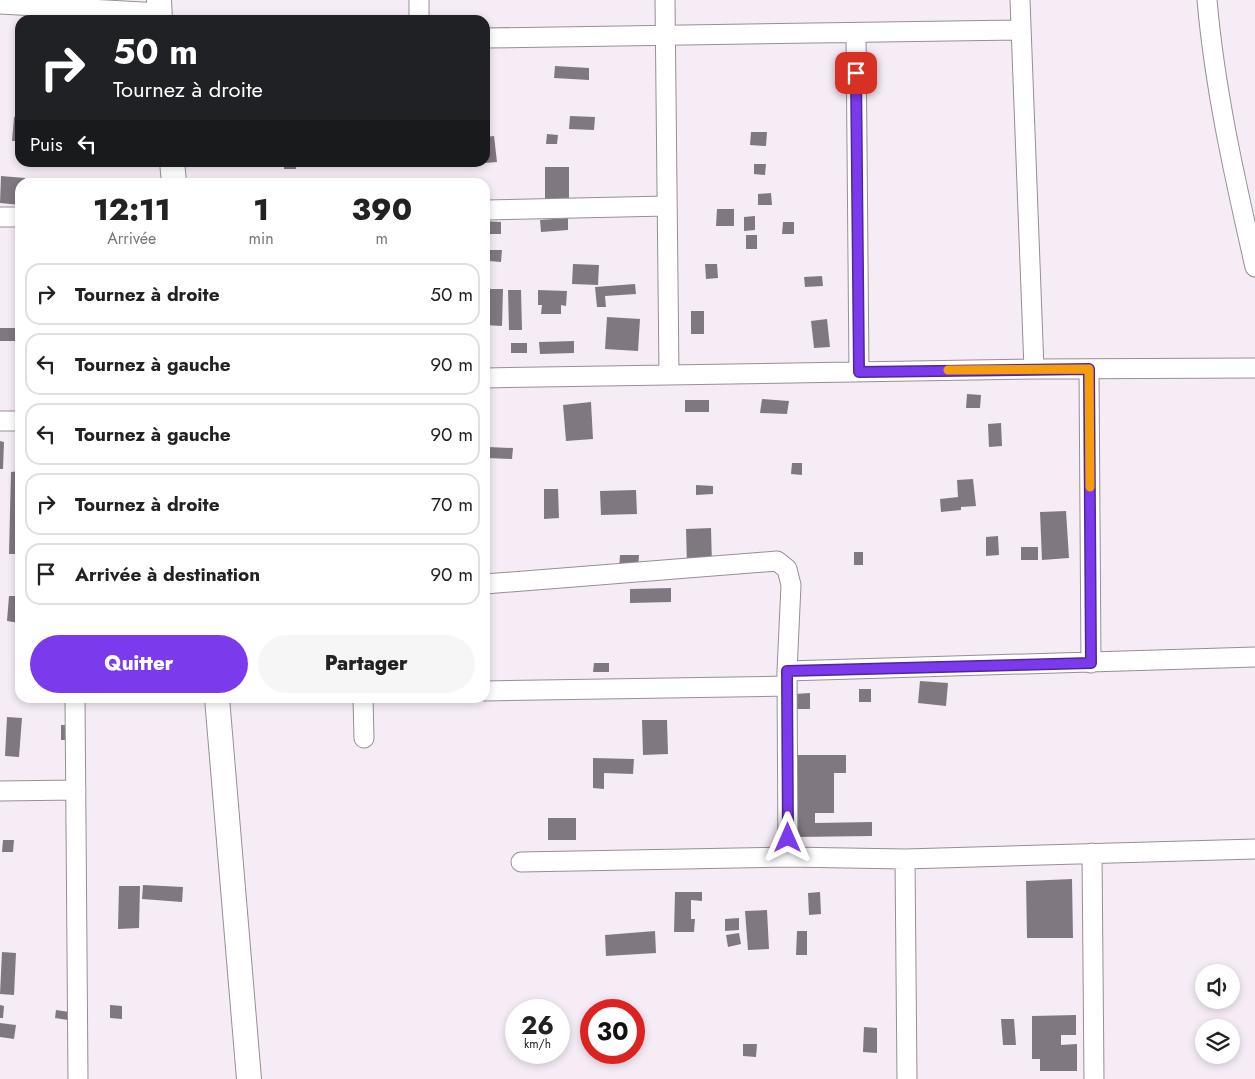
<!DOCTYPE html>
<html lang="fr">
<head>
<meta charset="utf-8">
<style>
	:root { --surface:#fff; --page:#f6f6f6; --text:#222; --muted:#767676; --line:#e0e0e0; --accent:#7c3aed }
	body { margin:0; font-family:Jost,sans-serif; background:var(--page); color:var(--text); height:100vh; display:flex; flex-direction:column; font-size:19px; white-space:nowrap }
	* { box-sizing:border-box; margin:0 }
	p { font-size:16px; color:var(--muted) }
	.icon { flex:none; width:28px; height:28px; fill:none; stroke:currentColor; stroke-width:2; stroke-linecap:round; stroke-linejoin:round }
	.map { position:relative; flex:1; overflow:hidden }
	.sheet { position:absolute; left:15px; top:178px; width:475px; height:525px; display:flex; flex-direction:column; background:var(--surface); border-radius:15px; box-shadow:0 2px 8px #0003 }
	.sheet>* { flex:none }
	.top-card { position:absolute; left:15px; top:15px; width:475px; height:152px; border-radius:15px; box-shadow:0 2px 8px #0003; background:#202124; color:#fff; overflow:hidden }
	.buttons { position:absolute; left:1195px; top:964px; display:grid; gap:10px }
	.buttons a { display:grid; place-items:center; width:45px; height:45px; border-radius:50%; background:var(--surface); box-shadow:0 2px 8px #0003; font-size:25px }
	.speed { position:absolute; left:505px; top:999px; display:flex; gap:10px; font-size:25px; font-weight:700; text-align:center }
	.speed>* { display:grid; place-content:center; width:65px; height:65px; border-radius:50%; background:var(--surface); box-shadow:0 2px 8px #0003; line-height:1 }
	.speed small { font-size:12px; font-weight:400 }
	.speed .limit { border:8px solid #d22; background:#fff; color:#111 }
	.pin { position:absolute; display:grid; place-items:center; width:42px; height:42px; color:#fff; margin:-21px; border-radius:10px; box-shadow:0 2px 8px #0006 }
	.me { position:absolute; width:55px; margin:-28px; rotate:0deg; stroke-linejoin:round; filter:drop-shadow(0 0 4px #0008) }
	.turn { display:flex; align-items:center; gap:18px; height:105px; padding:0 15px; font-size:22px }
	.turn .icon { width:65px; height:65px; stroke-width:2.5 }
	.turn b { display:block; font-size:35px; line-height:42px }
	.then { display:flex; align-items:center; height:48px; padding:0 15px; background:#0003; gap:10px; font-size:19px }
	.eta { display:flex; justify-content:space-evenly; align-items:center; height:85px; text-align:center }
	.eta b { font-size:30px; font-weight:800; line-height:35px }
	.action { display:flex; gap:10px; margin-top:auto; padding:10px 15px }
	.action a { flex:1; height:58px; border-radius:30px; background:var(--accent); color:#fff; font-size:20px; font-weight:800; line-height:58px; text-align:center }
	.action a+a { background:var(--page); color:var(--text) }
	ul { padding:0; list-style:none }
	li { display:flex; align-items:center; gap:15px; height:62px; margin:0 10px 8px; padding:0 5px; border:2px solid var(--line); border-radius:15px }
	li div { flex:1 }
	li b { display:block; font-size:19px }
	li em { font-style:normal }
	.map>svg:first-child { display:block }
	.building { fill:#807881 }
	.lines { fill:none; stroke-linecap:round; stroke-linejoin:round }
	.minor-casing { stroke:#978e97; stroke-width:21 }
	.tertiary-casing { stroke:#978e97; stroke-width:26 }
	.minor { stroke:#fff; stroke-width:19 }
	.tertiary { stroke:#fff; stroke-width:24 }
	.route-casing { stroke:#51269a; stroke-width:12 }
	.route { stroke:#7c3aed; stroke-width:9 }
	.slow { stroke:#f59e0b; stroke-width:9 }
</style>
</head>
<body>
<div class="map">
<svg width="1255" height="1079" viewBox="0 0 1255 1079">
	<rect width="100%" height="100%" fill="#f5ecf6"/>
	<path class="building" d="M555 66 589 68V80L554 78Z
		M570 116 595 117 594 130 569 129Z
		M14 117H20V141H12Z
		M751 132H767L766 146 750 145Z
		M547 134 558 135 557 144H546Z
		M494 136 497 162 485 163V137Z
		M284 162H296V169H284Z
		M754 164H766L765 175 754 174Z
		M545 167H569V201H545Z
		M1 176 25 178V182H20V205L0 203Z
		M771 193 772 205H758V194Z
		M717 209H734V226H716Z
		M755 216V230L744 231V217Z
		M568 218V230L541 232 540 220Z
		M485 221 501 222V234H485Z
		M783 222H794V234H782Z
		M746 235H757V249H746Z
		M490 250H502L501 262 489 261Z
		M573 264 599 265 598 285 572 284Z
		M705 264H717L718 278 706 279Z
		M822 276 823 286 805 287 804 277Z
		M635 284 636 294 605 296 606 307H597L595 287Z
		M485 289H503L502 326 485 325Z
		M508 290H521L522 330H509Z
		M538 290 567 291 566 306 561 305V314H541L542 305H538Z
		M691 311H704V334H691Z
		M607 317 640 319 638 351 605 349Z
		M827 319 830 347 814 348 811 321Z
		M0 328H19V341H0Z
		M574 341V353L540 354 539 342Z
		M511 343H527V353H511Z
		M967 394 981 395 980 408H966Z
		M762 399 789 401 787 414 760 413Z
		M685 400H709V412H685Z
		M591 402 593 439 566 441 563 405Z
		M1001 423 1002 446 989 447 988 424Z
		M0 441 4 442 3 469H0Z
		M488 447 513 448 512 459 487 458Z
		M792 463H802V475L791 474Z
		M20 471V554H9L11 472Z
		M973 479 976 506 961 507V510L941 512 940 499 958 497 957 480Z
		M696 485 713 486V494L696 495Z
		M544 489H558L559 518 544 519Z
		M636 490 637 514 601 515 600 491Z
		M1066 511 1069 558 1042 560 1040 512Z
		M711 528 712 565 687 566 686 529Z
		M998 536 999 555 986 556V537Z
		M1021 547H1038V560H1021Z
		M854 552H863V565H854Z
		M620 555H639L638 570H619Z
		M671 588V602L630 603V589Z
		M9 596H20L19 623 7 621Z
		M594 663H609V672H593Z
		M920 681 948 683 946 706 918 703Z
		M859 689H871V702H859Z
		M810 693V709H795L794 694Z
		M7 717 22 718 19 757 5 756Z
		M642 720H667L668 754 643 755Z
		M61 725H73V740H61Z
		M796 755H846V773H834V813H815V823L872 822V836L797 837Z
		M593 758 634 759 633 774 604 773V789L593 788Z
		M548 818H576V840H548Z
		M3 840H14L13 852H2Z
		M1072 879 1073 938H1027L1026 881Z
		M143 885 183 887 182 902 142 899Z
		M119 886H140L139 928 118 929Z
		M675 892H702V901L691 900V919H695L694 932H674Z
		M820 892 821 914 809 915 808 893Z
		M767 910 769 949 748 950 745 911Z
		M739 918V930L725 931V919Z
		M655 931 656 953 606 956 605 935Z
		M797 931H807V955H796Z
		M739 933 741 944 728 947 726 935Z
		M2 952 16 953 14 995 0 994Z
		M0 1005 4 1006 3 1018H0Z
		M110 1005 122 1006V1019L110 1018Z
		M56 1010 76 1013 74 1021 55 1018Z
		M1076 1015V1035H1061V1045L1077 1044V1071H1040V1059H1032V1016Z
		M1001 1019H1014L1016 1045H1003Z
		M0 1023 16 1025 14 1039 0 1037Z
		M864 1027 877 1028V1053L863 1052Z
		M743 1044H757L756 1057 743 1056Z"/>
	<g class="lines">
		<defs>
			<path id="minor" d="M419 0V20
				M665 0 669 375
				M1020 0 1034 369
				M1207 0C1215 91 1235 179 1255 267
				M0 4 160 13
				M856 33 859 372
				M485 38 1020 30
				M485 210 667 206
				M0 217H20
				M1089 369 1091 663
				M485 378 1034 369 1255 368
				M0 421H20
				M485 584 777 561 787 569 791 585 787 671 788 857
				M787 671 1255 657
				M485 691 787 686
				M75 698 78 1079
				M363 698 364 738
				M0 791 76 790
				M1092 853 1094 1079
				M905 859 907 1079
				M521 862 788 857 905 859 1255 849"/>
			<path id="tertiary" d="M159 0 160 20
				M172 162 174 182
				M217 698 249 1079"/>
		</defs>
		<use href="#minor" class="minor-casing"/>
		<use href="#tertiary" class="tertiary-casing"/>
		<use href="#minor" class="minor"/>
		<use href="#tertiary" class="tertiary"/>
	</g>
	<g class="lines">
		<defs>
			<path id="route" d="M788 838 787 671 1091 663 1089 369 859 372 856 73"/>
		</defs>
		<use href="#route" class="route-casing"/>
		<use href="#route" class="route"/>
		<path class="slow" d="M948 370 1089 369 1090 487"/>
	</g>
</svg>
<div class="buttons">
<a><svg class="icon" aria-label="sound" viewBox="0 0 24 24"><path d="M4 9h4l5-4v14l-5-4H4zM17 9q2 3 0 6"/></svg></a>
<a><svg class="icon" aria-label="layers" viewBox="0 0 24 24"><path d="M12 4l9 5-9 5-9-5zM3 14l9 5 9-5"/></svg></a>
</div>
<div class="speed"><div>26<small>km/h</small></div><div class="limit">30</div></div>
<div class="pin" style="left:856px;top:73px;background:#d93025"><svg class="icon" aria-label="arrive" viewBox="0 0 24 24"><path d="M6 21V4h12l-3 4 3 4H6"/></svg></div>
<svg class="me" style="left:788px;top:838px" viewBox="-20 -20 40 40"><path d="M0-17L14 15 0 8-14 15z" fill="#7c3aed" stroke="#fff" stroke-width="4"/></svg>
<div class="top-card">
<div class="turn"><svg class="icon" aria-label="right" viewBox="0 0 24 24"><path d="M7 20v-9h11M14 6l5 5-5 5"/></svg><div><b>50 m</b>Tournez à droite</div></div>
<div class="then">Puis<svg class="icon" aria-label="left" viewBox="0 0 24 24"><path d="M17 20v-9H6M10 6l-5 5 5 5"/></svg></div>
</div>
<section class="sheet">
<div class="eta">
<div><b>12:11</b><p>Arrivée</p></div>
<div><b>1</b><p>min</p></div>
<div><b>390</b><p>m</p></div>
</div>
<ul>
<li><svg class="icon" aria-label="right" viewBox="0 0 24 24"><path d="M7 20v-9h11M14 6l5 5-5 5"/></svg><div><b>Tournez à droite</b></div><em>50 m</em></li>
<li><svg class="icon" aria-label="left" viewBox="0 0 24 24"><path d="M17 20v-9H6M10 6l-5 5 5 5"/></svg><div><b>Tournez à gauche</b></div><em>90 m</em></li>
<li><svg class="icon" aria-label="left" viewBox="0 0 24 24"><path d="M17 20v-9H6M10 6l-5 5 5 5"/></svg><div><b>Tournez à gauche</b></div><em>90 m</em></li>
<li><svg class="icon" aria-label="right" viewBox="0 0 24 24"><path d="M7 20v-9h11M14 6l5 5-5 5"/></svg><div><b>Tournez à droite</b></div><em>70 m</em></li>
<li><svg class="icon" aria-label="arrive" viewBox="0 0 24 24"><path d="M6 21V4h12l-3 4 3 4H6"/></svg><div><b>Arrivée à destination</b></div><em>90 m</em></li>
</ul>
<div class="action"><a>Quitter</a><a>Partager</a></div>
</section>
</div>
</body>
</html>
